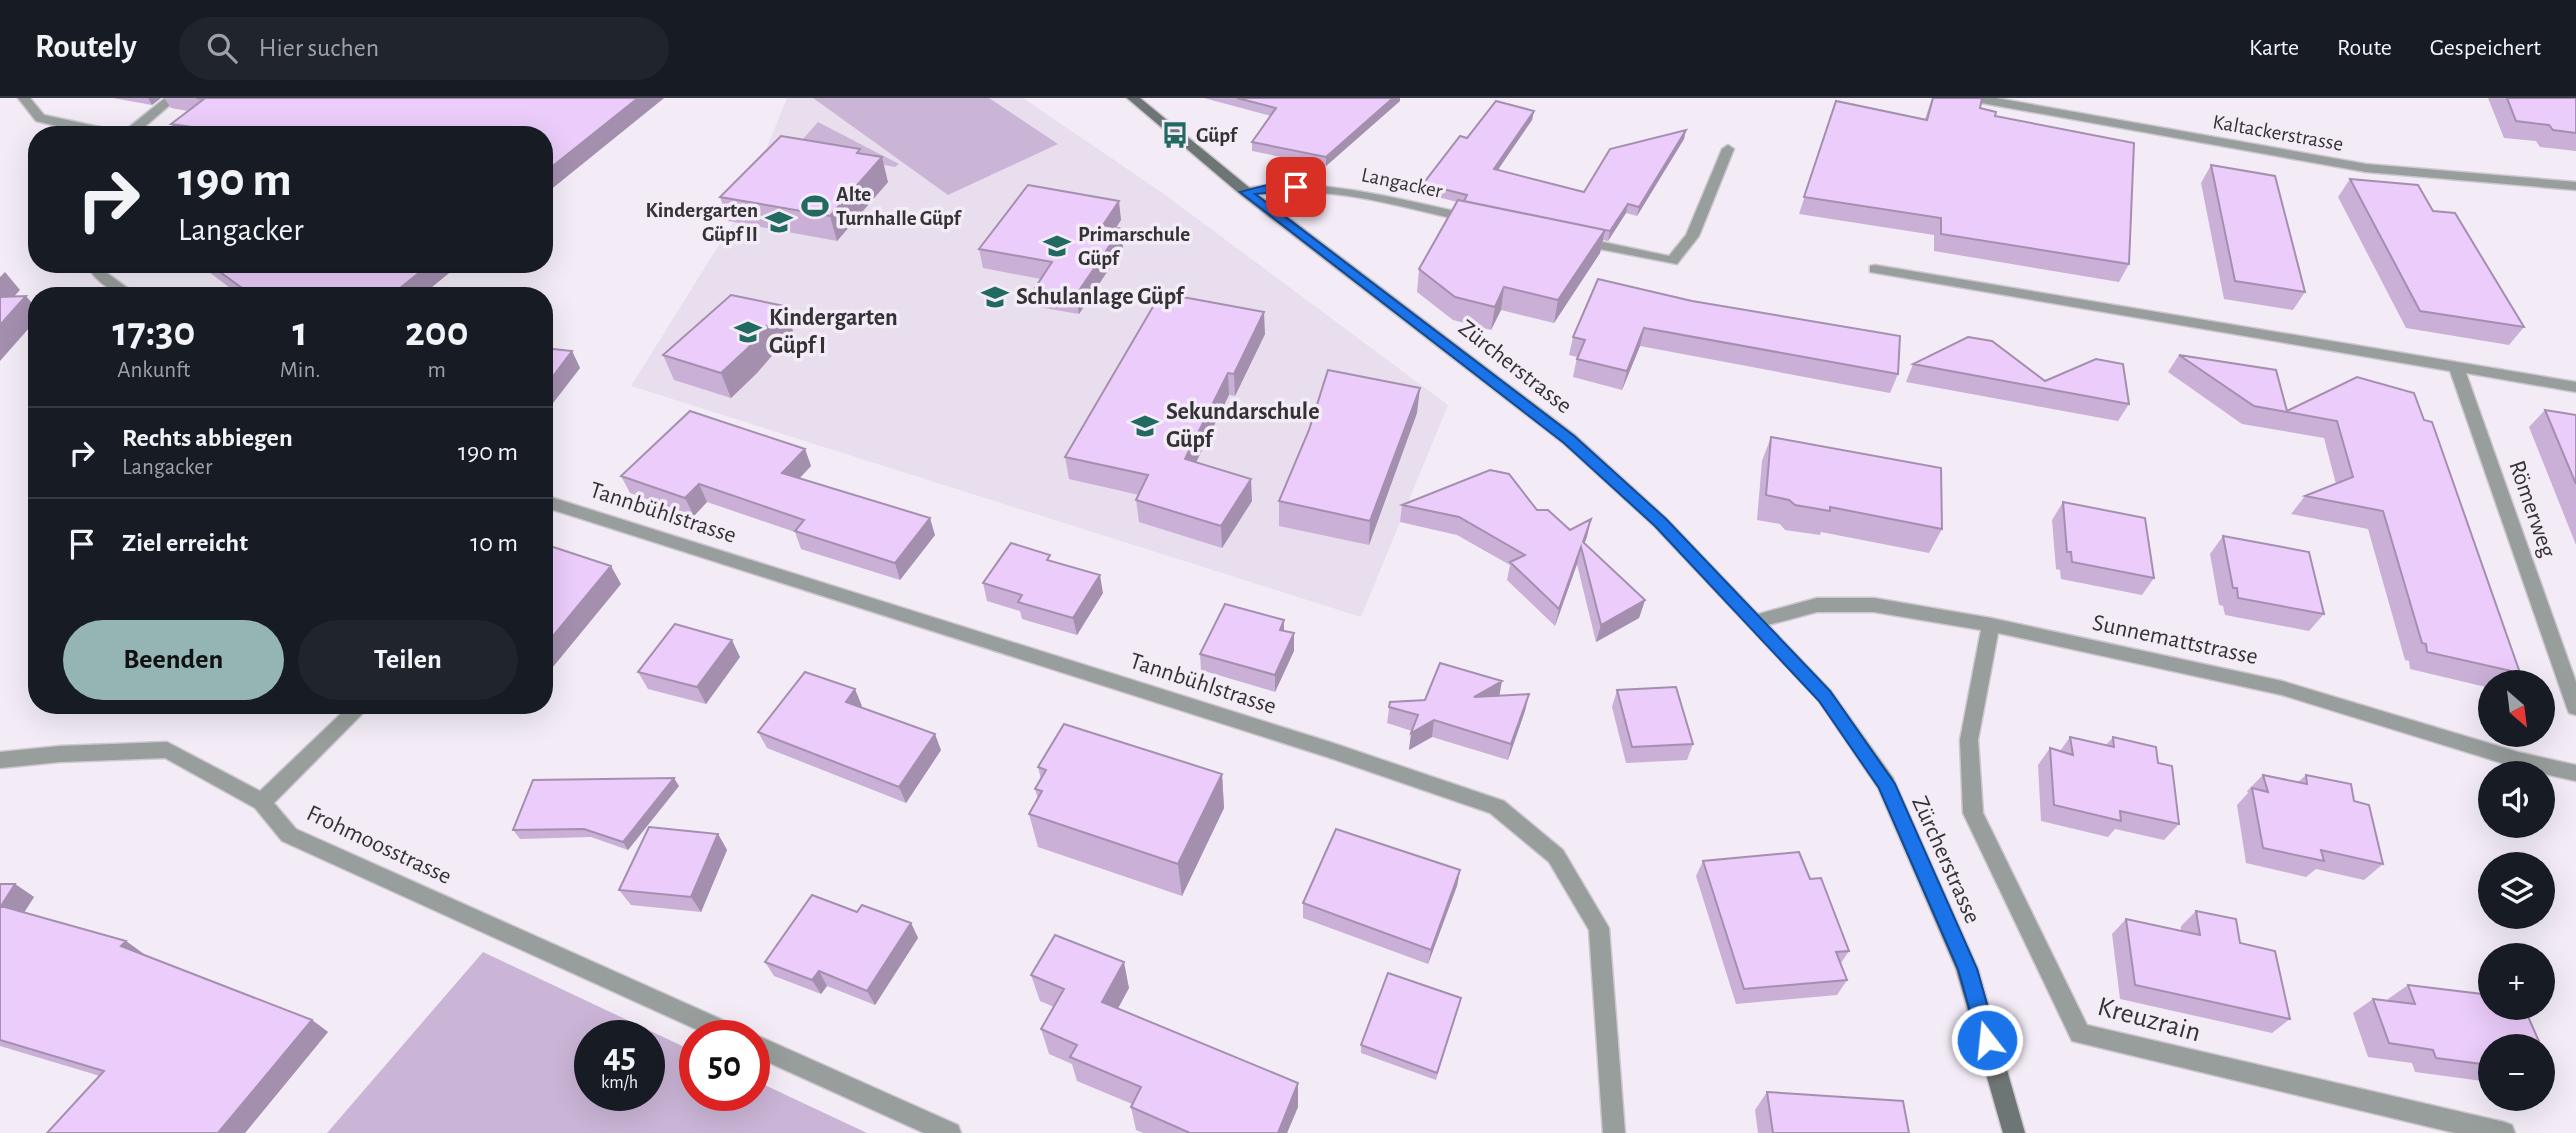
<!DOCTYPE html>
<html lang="de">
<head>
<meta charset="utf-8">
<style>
	:root { --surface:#171b24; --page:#20242c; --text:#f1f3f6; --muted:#9ea1a6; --line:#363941; --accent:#94b5b3 }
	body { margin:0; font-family:"Alegreya Sans",sans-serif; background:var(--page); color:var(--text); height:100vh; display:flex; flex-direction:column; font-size:26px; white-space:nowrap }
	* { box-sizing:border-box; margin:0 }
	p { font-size:23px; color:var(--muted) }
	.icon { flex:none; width:38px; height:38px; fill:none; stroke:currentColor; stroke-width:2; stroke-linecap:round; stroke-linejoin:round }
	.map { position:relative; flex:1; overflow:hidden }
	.panel { position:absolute; left:28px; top:189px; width:525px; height:427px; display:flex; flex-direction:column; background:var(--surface); border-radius:28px; box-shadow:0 7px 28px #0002 }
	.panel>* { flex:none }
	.top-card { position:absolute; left:28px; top:28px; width:525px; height:147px; border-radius:28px; box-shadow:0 7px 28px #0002; background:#171b24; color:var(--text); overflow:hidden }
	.needle { width:46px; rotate:152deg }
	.tools { position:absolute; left:2478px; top:572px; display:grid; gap:14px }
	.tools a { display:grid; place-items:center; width:77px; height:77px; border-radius:50%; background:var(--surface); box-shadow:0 7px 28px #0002; font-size:35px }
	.speed { position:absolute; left:574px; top:922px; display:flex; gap:14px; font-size:35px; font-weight:700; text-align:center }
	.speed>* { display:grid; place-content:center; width:91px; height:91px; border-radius:50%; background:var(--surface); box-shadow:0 7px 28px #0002; line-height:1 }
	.speed small { font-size:18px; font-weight:400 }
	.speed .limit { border:10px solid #d22; background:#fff; color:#111 }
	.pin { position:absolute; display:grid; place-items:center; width:60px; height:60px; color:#fff; margin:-30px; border-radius:14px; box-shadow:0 4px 10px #0006 }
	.me { position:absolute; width:77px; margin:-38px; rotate:344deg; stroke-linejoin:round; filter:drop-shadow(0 0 5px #0008) }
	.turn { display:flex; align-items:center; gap:24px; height:147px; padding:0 35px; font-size:32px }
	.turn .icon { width:91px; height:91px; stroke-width:2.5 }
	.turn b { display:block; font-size:49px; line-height:60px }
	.eta { display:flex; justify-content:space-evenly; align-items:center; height:119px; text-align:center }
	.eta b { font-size:42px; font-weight:700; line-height:49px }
	.cta { display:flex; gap:14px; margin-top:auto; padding:14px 35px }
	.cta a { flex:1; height:80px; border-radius:42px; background:var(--accent); color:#111; font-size:28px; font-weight:700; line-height:80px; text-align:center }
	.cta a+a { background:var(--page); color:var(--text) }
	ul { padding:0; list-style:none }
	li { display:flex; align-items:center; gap:21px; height:91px; padding:0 35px; border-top:2px solid var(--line) }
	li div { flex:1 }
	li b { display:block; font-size:26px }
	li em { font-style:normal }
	header { display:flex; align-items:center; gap:42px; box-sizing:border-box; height:98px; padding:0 35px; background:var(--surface); border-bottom:2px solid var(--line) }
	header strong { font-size:33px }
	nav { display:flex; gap:38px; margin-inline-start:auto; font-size:24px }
	.search { width:490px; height:63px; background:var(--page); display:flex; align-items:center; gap:18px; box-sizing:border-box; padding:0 24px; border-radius:38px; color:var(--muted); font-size:26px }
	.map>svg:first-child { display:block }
	.built { fill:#e9deee }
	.green { fill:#cbb5d7; fill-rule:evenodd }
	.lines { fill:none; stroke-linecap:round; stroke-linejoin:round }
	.street-casing { stroke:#cdc7d0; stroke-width:3 }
	.secondary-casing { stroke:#cdc7d0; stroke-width:3 }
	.street { fill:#989e9c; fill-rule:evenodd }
	.secondary { fill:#6e7675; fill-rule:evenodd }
	.wall { fill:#caafd7 }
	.shaded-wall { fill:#a48faf }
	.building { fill:#ebccfa; stroke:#a48faf; stroke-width:2 }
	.route { fill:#1a73e8; stroke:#114b97; stroke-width:2 }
	.labels { text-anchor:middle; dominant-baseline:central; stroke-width:7; stroke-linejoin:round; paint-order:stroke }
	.far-street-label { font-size:21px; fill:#353236; stroke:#f3ecf7 }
	.far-poi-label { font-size:21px; font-weight:bold; fill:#353236; stroke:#f3ecf7; text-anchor:start }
	.poi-label { font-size:24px; font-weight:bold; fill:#353236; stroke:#f3ecf7; text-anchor:start }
	.street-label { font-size:24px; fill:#353236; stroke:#f3ecf7 }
	.near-street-label { font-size:28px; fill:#353236; stroke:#f3ecf7 }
</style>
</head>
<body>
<header>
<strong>Routely</strong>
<div class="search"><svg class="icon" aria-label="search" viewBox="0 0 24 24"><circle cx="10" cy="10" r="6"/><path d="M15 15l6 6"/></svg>Hier suchen</div>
<nav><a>Karte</a><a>Route</a><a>Gespeichert</a></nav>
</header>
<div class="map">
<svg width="2576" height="1035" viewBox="0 0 2576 1035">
	<rect width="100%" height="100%" fill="#f3ecf7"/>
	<path class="built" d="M787 0H1023L1164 96 1448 307 1361 519 631 288 742 110Z"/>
	<path class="green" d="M813 0H989L1058 46 948 97Z
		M818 24 899 66 895 69 795 50Z
		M483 854 695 954V998H754V982L867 1035H327ZM590 938H649V998H590Z"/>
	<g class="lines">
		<defs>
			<path id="street" d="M18 0H30L44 17 123 34 165 0H178L135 37H95L36 23Z
				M1970 0H1996L2366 66 2576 84V92L2366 74 1976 4Z
				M1728 47 1734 51 1699 138 1677 166 1579 147 1572 143 1579 139 1669 158 1686 137 1722 51Z
				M1274 86C1343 85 1407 103 1473 117L1480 121 1473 125C1417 113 1360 95 1303 94 1289 93 1248 101 1239 94L1246 90Z
				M86 166H100L103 172 138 198C116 198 97 186 86 166Z
				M1875 167 2576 284V294L2466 275 2576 584V617L2569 615 2567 610 2450 273 1870 174V168Z
				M544 397 1330 644 1504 703 1563 752 1609 830 1625 1035H1603L1589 832 1549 764 1490 715 1330 660 544 409Z
				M1817 500H1874L1991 520 2282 583 2518 654 2576 667V683L2518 670 2282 597 1998 535 1978 642 1983 715 2087 927 2504 1024 2512 1027 2515 1035H2455L2072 943 1963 715 1960 642 1981 532 1874 514H1817L1757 530 1751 528 1748 523 1751 518Z
				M350 607H371L274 705 296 731 743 931 746 938H711L282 743 255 710 165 660 60 664 0 670V654L60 648 167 644 260 693Z
				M754 936 958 1027 961 1035H924L754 958V938H750Z"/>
			<path id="secondary" d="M1127 0H1140L1251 91 1575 337 1666 420 1831 593 1893 680 1978 871 2025 1035H2003L1956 871 1878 690 1819 603 1654 428 1563 345 1241 97Z"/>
		</defs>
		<use href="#street" class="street-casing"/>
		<use href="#secondary" class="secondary-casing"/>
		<use href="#street" class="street"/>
		<use href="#secondary" class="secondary"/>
	</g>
	<path class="wall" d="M113 0H161L152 7Z
		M164 0H664L544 97V37H178L171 26 188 13 171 10Z
		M1204 0H1400V3L1326 68 1252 53V44L1271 18Z
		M1932 0H1982L1980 10 1995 18 2129 166 2119 184 1934 153V137L1799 116 1836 3 1925 21Z
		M2488 0H2576V53L2540 49 2536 43 2504 40Z
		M1534 13 1532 22 1498 72 1584 94 1686 32 1684 41 1637 118 1626 115 1608 143 1603 142 1600 155 1554 225 1501 212 1491 232 1453 222 1417 194 1419 171 1457 104 1422 95 1423 86 1467 40Z
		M860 51 861 55 888 84 837 143 728 123 720 99Z
		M2211 67 2305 194 2293 212 2224 201 2201 85Z
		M2350 81 2433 113 2524 229 2509 247 2406 230 2338 99Z
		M1121 122 1116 130 1123 150 1079 216 1038 209 1035 190 1041 181 983 170 979 151Z
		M198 166H460L421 198H241Z
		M1598 181 1898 276 1890 295 1640 248 1622 292 1573 279 1577 259 1569 257 1573 239Z
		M784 208 793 233 757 275 731 300 674 282 663 257Z
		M1265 236 1235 298 1229 297 1196 364 1252 403 1222 450 1139 424 1136 402 1139 397 1069 381 1065 359Z
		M544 250 572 253 580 270 553 305 544 304Z
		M2179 257 2287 313 2357 279 2520 575 2510 584H2490V590L2410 571 2409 563 2405 562 2368 431 2291 416 2305 398 2336 386 2324 340 2242 326 2168 274Z
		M1913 266 2129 306 2118 323 1906 284Z
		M2545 312 2576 317V447L2529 329Z
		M1417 315 1369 447 1279 428V403Z
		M1771 339 1942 431 1929 455 1821 434 1820 437 1785 432 1780 426 1757 422 1762 363Z
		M805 351 811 368 800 380 935 437 900 482 801 451 795 434 707 404 694 418 630 395 621 378Z
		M2063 404 2154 480 2142 497 2061 481 2060 472 2056 471 2052 422Z
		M1402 407 1537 412 1570 432 1591 421 1584 446 1645 502 1639 520 1596 544 1577 466 1555 528 1507 482 1510 467 1457 437 1400 424Z
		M2223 438 2324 516 2309 533 2225 517 2223 508 2219 507 2210 456Z
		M544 446 621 486 552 570 544 567Z
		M1052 463 1103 495 1077 537 1025 522 1022 521 1020 513 987 503 983 485Z
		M1294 553 1275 594 1201 572 1200 556Z
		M740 559 706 606 648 591 638 574Z
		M1617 592 1693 646 1687 662 1626 665 1612 609Z
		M1529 596 1525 613 1508 662 1432 639 1409 652 1412 633 1387 625 1390 604Z
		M862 608 861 609 941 652 906 705 767 650 758 634Z
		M2070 639 2106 647 2113 639 2158 665 2179 726 2164 742 2115 731 2108 739 2041 723 2038 667 2050 650 2060 653Z
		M1038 669 1222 676 1224 710 1182 798 1038 749 1029 716 1038 701 1035 691 1041 681Z
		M2263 677 2298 684 2306 677 2354 703 2383 766 2364 782 2316 771 2306 779 2246 765 2237 707 2248 695 2247 693Z
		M679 688 628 752 591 739 520 741 513 732Z
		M718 736 727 752 701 814 631 807 619 792Z
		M1703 763 1810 781 1849 853 1841 865 1847 882 1837 897 1736 906 1696 778Z
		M1460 772 1457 788 1428 866 1303 820V805Z
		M0 786H15L34 799 24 814 126 843 143 857 312 922 328 934 245 1035H47L100 978 0 948Z
		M2196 813 2240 845 2290 921 2272 935 2120 901 2112 836 2126 821 2181 833V828Z
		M857 814 911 825 918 840 875 907 827 888 821 896 774 878 765 864Z
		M1031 877 1129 890 1118 910 1298 985V1009L1287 1035H1143L1136 1032 1131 1009 1132 1006 1077 983 1072 966 1049 956 1041 931 1054 909 1040 903Z
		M2408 887 2490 910V984L2415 974 2412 965 2368 959 2353 915 2373 901 2389 903 2388 901Z
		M1459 907 1436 982 1361 955V947Z
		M1767 994 1909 1035H1758L1755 1012Z"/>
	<path class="shaded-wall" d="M148 0H161L152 7Z
		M638 0H664L544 97V75Z
		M1393 0H1400V3L1326 68V59Z
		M1534 13 1532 22 1492 80 1494 71Z
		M1686 32 1684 41 1637 118 1639 109Z
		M882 59 888 84 837 143 830 118Z
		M1119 103 1121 122 1105 146 1103 127Z
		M1628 106 1626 115 1608 143 1610 133Z
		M1121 131 1123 150 1079 216 1076 197Z
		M1605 132 1600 155 1554 225 1558 202Z
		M430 166H460L421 198H397L395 194Z
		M5 174 20 192 10 203 26 198 37 211V221L0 263V179Z
		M1504 189 1501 212 1491 232 1495 209Z
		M784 208 793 233 757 275 731 300 721 275Z
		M1264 214 1265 236 1235 298 1234 276Z
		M1644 230 1640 248 1622 292 1627 273Z
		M572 253 580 270 553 305 545 289Z
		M1228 275 1229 297 1187 383 1185 361Z
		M1420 290 1417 315 1369 447 1370 423Z
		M805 351 811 368 788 392 782 375Z
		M1251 381 1252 403 1222 450 1221 428Z
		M699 386 707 404 694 418 685 400Z
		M930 420 935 437 900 482 895 465Z
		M1591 421 1587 439 1582 452 1581 450Z
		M1581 449 1577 466 1555 528 1559 511Z
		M611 468 621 486 552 570 544 558V549Z
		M1100 477 1103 495 1077 537 1073 520Z
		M1645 502 1639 520 1596 544 1601 527Z
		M1284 522V539L1280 532Z
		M1294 535V553L1275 594V577Z
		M732 542 740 559 706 606 697 589Z
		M1502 583 1499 600 1474 599Z
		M855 591 862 608 852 621 846 604Z
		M1529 596 1525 613 1508 662 1511 646Z
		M1434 622 1432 639 1409 652 1411 635Z
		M935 636 941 652 906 705 899 689Z
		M1222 676 1224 710 1182 798 1178 766Z
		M674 680 679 688 628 752 623 744Z
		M718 736 727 752 701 814 691 799Z
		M1460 772 1457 788 1428 866 1431 852Z
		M15 786 34 799 20 821 1 808Z
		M911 825 918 840 875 907 867 893Z
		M126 843 144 856 139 861 121 848Z
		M1124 864 1129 890 1108 929 1102 904Z
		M819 873 827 888 821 896 812 882Z
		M312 922 328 934 245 1035H218Z
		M1298 985V1009L1287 1035H1278Z"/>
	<path class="building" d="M196 0H638L544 75V37H247L171 26 204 1Z
		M1237 0H1393L1326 59 1252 44 1276 10Z
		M1933 0H1982L1980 10 1996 14 1995 18 2134 45 2129 166 1941 136V120L1804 99 1836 3 1927 22Z
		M2507 0H2576V35L2553 32 2549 27 2516 23Z
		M1496 3 1534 13 1494 71 1584 94 1610 51 1686 32 1639 109 1628 106 1610 133 1464 103 1467 97 1423 86 1460 38 1467 40Z
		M781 38 860 51 857 55 882 59 830 118 720 99Z
		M2211 67 2275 78 2305 194 2235 183Z
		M2350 81 2418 87 2433 113 2455 115 2524 229 2420 213Z
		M1028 87 1119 103 1103 127 1121 131 1076 197 1035 190 1052 164 979 151Z
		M1458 102 1605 132 1558 202 1504 189 1495 209 1455 199 1419 171Z
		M209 166H430L395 194 402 198H253Z
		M1598 181 1692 203 1900 238 1898 276 1644 230 1627 273 1577 261 1585 242 1573 239Z
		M1161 195 1264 214 1234 276 1228 275 1185 361 1251 381 1221 428 1136 402 1148 377 1065 359Z
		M731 197 784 208 748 250 721 275 663 257Z
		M26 198 0 227V199Z
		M1968 239 1992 243 2045 283 2096 261 2123 266 2129 306 1913 266Z
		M544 250 572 253 545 289H544Z
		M2179 257 2276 272 2287 313 2357 279 2414 295 2424 322 2432 324 2520 575 2427 554 2426 546 2422 545 2383 413 2305 398 2353 379 2337 323 2254 308Z
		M1328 272 1420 290 1370 423 1279 403 1309 332Z
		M2545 312 2576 317V386Z
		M690 313 805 351 782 375 930 420 895 465 795 433 804 422 699 386 685 400 621 378Z
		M1771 339 1941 370 1942 431 1830 409V413L1795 407 1789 402 1766 397Z
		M1490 372 1509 376 1537 412H1548L1570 432 1591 421 1583 444 1645 502 1601 527 1581 449 1559 511 1510 464 1525 457 1459 419 1402 407Z
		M2063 404 2145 420 2154 480 2072 464 2071 454H2067Z
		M2223 438 2309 454 2324 516 2238 500 2237 490H2233Z
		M1011 445 1050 457 1047 462 1100 477 1073 520 1021 505 1018 504 1022 497 983 485Z
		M544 446 611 468 544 549Z
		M1225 506 1284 522 1280 532 1294 535 1275 577 1200 556Z
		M675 526 732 542 697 589 638 574Z
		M1440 565 1502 583 1474 599 1529 596 1511 646 1434 622 1411 635 1418 617 1389 609 1390 604 1425 602Z
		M805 574 855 591 846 604 935 636 899 689 758 634Z
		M1676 589 1693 646 1632 649 1617 592Z
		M1064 626 1222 676 1178 766 1029 716 1042 693 1035 691 1046 672 1038 669Z
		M2070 639 2114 649 2113 639 2156 649 2158 665 2172 668 2179 726 2120 713 2121 723 2054 707 2050 650 2073 657Z
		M2263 677 2307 686 2306 677 2351 686 2354 703 2369 707 2383 766 2321 752 2324 763 2263 750 2252 690 2268 694Z
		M674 680 623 744 584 731 513 732 533 682Z
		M649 729 718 736 691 799 619 792Z
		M1336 731 1460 772 1431 852 1303 805Z
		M1799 754 1810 781 1821 780 1849 853 1836 854 1847 882 1744 891 1703 763Z
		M0 786H15L1 808 126 843 121 848 312 922 218 1035H47L104 973 0 942Z
		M812 797 857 814 862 807 911 825 867 893 819 873 812 882 765 864Z
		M2196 813 2236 821 2240 845 2275 853 2290 921 2135 887 2126 821 2200 837Z
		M1055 837 1124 864 1102 904 1298 985 1278 1035H1190L1131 1009 1141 989 1070 959 1077 947 1041 931 1064 891 1031 877Z
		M1388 875 1461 900 1437 975 1361 947Z
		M2408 887 2490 897V910L2526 914 2541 948H2490V967L2436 960 2433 952 2389 945 2373 901 2415 906Z
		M2543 952 2549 967 2543 966Z
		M1767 994 1903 1003 1909 1035H1773Z"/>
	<path class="route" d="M1275 85H1296L1302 89 1296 92 1255 96 1574 338 1666 421 1830 593 1895 686 1977 871 1997 942 1994 948 1987 951 1980 948 1958 871 1879 690 1819 603 1655 428 1564 345 1240 94Z"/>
	<defs>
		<symbol id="bus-bare" viewBox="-9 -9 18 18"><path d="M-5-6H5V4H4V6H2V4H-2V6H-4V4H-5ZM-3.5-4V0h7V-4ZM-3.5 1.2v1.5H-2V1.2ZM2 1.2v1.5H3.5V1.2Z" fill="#226a61" stroke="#f3ecf7" stroke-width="2.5" paint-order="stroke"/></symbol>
		<symbol id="stadium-bare" viewBox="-9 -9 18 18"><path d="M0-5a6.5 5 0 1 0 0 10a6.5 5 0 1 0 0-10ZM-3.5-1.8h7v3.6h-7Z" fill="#226a61" stroke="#f3ecf7" stroke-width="2.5" paint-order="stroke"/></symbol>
		<symbol id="school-bare" viewBox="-9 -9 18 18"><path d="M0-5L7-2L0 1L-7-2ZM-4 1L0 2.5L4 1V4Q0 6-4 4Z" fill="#226a61" stroke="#f3ecf7" stroke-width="2.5" paint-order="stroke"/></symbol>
	</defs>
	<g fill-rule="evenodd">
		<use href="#bus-bare" x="1156" y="18" width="38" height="38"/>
		<use href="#stadium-bare" x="796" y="89" width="38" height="38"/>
		<use href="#school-bare" x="760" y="105" width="38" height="38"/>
		<use href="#school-bare" x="1038" y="129" width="38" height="38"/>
		<use href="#school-bare" x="976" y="180" width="38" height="38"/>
		<use href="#school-bare" x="729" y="215" width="38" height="38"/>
		<use href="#school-bare" x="1126" y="309" width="38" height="38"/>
	</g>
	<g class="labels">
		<g class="far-street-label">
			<text transform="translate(2278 35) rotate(10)">Kaltackerstrasse</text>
			<text transform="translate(1402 85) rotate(12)">Langacker</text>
		</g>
		<g class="far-poi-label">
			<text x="1196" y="37">Güpf</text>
			<text x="836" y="96">Alte<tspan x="836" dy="24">Turnhalle Güpf</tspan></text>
			<text x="758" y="112" text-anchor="end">Kindergarten<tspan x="758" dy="24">Güpf II</tspan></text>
			<text x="1078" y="136">Primarschule<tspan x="1078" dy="24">Güpf</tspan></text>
		</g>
		<g class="poi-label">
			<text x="1016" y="199">Schulanlage Güpf</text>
			<text x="769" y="220">Kindergarten<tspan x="769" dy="28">Güpf I</tspan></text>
			<text x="1166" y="314">Sekundarschule<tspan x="1166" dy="28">Güpf</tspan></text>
		</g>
		<g class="street-label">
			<text transform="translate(1515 269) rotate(38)">Zürcherstrasse</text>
			<text transform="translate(2532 411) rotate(71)">Römerweg</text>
			<text transform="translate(663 415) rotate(18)">Tannbühlstrasse</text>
			<text transform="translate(2175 542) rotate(12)">Sunnemattstrasse</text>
			<text transform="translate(1203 586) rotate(18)">Tannbühlstrasse</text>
			<text transform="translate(379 747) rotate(25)">Frohmoosstrasse</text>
			<text transform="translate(1946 762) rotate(66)">Zürcherstrasse</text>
		</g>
		<g class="near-street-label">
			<text transform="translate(2149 922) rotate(15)">Kreuzrain</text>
		</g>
	</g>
</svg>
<div class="tools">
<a><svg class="needle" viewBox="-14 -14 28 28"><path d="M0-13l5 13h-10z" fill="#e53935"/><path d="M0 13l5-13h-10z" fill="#9ea1a6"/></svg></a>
<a><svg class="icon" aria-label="sound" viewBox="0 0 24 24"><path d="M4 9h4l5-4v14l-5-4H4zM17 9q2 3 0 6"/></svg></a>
<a><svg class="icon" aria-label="layers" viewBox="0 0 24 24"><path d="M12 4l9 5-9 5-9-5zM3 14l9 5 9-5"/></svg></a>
<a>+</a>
<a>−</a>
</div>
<div class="speed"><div>45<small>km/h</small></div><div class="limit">50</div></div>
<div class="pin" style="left:1296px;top:89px;background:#d93025"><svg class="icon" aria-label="arrive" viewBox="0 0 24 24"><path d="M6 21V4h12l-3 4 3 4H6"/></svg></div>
<svg class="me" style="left:1987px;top:942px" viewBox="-20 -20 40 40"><circle r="17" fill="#1a73e8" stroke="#fff" stroke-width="3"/><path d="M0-11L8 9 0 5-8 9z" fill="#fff"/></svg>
<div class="top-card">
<div class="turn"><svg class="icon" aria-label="right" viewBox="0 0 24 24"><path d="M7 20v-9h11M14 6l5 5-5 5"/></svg><div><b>190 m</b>Langacker</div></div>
</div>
<section class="panel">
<div class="eta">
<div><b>17:30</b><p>Ankunft</p></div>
<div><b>1</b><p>Min.</p></div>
<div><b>200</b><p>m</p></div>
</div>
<ul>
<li><svg class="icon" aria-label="right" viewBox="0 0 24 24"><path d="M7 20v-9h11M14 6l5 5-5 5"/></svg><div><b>Rechts abbiegen</b><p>Langacker</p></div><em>190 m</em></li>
<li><svg class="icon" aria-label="arrive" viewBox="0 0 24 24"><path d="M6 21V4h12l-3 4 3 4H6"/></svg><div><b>Ziel erreicht</b></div><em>10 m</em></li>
</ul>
<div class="cta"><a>Beenden</a><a>Teilen</a></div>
</section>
</div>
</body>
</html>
